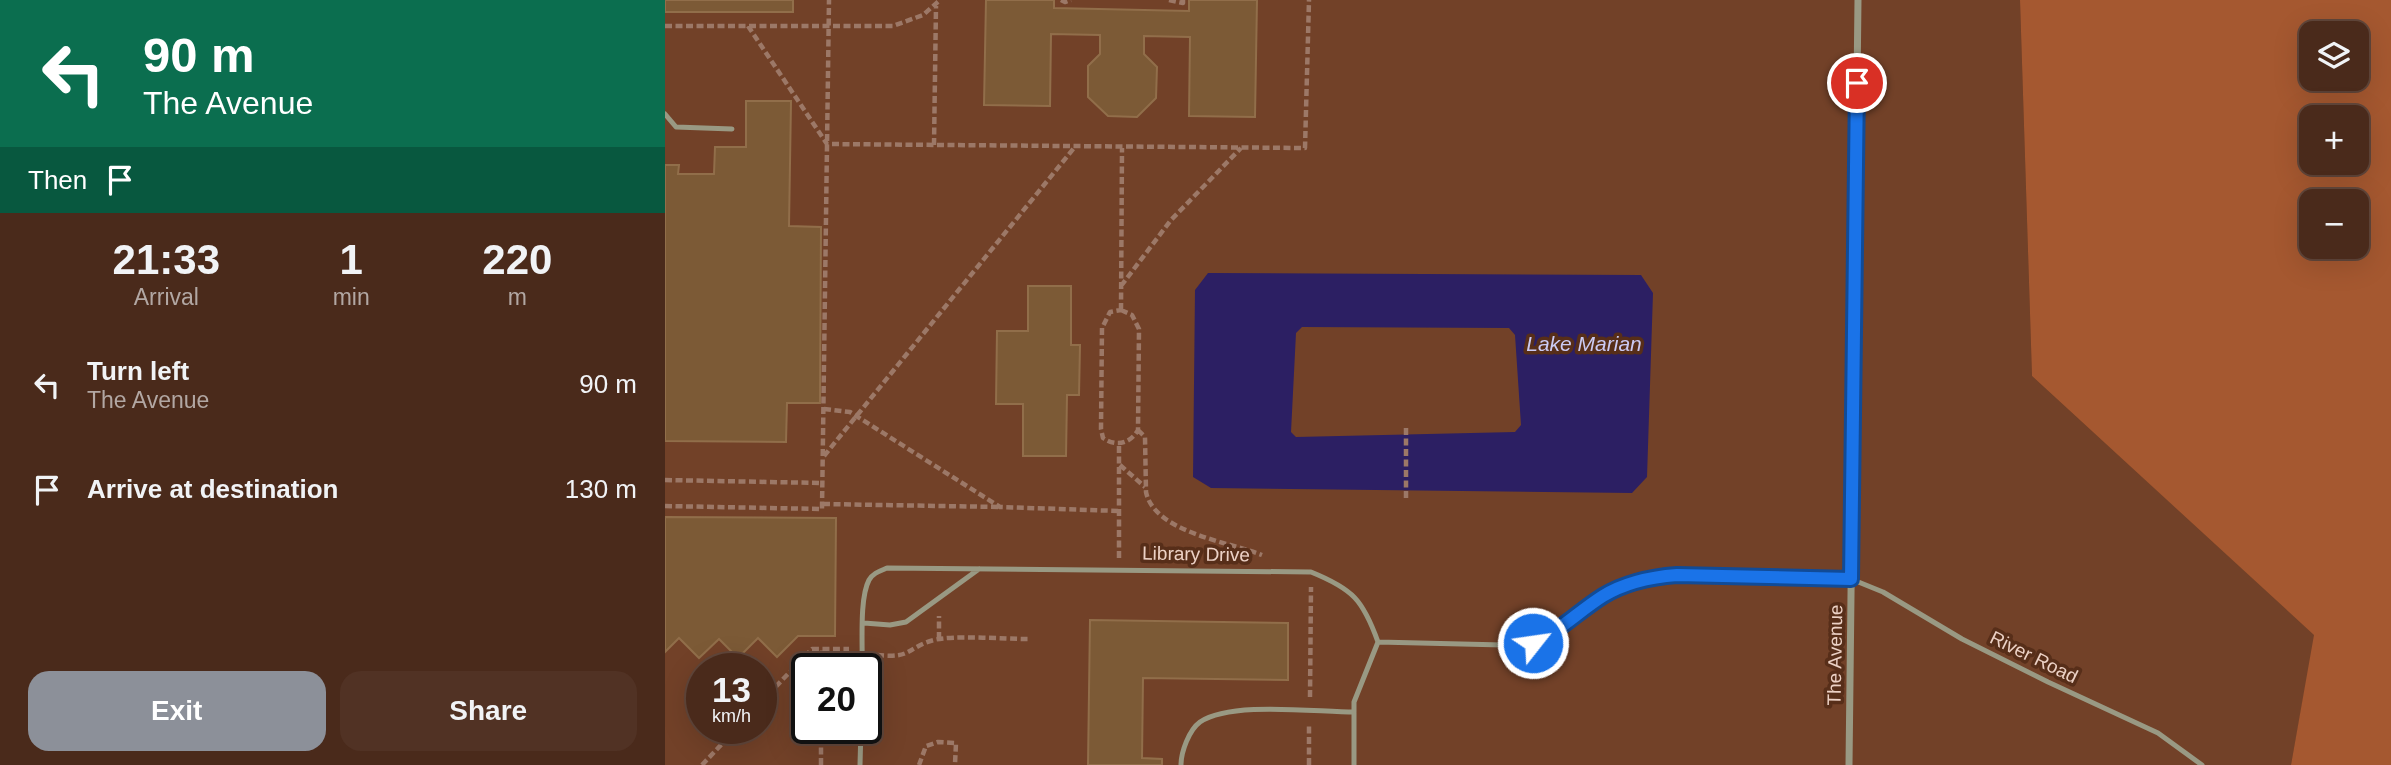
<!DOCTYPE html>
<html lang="en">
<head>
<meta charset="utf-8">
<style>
	:root { --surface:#4a2a1b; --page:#513224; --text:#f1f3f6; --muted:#b2a7a3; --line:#61463a; --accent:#8c9099 }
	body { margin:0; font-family:Helvetica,sans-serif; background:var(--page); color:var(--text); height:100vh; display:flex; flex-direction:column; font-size:26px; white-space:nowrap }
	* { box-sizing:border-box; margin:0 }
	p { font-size:23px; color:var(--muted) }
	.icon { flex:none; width:38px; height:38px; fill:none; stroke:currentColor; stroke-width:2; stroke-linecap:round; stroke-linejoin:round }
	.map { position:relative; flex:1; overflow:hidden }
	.sheet { display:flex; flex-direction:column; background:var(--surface); width:665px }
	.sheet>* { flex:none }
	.guide { background:#0b6e4f; color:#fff; overflow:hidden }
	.buttons { position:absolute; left:1634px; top:21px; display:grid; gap:14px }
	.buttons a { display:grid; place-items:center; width:70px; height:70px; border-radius:14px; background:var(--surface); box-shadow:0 7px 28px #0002,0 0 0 2px var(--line); font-size:35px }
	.speed { position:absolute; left:21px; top:653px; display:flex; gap:14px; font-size:35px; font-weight:700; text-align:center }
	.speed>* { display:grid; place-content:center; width:91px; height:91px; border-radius:50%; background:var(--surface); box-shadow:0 7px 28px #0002,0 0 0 2px var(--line); line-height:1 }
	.speed small { font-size:18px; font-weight:400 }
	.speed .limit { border:4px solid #111; border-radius:10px; background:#fff; color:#111 }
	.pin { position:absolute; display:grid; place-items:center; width:60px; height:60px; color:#fff; margin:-30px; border:4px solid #fff; border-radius:50%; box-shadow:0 2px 7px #0007 }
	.me { position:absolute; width:77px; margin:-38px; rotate:60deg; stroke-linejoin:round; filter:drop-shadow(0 0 5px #0008) }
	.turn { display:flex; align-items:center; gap:24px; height:147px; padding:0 28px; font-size:32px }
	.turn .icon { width:91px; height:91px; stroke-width:2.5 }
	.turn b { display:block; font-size:49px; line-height:60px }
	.then { display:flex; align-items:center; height:66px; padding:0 28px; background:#0003; gap:14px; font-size:26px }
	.eta { display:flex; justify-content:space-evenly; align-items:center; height:119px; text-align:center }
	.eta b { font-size:42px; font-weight:700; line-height:49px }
	.primary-button { display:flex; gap:14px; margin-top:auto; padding:14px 28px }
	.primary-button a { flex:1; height:80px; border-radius:21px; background:var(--accent); color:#fff; font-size:28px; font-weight:700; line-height:80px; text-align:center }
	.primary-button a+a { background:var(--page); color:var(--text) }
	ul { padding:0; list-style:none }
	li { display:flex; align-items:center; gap:21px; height:105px; padding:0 28px }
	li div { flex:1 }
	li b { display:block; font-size:26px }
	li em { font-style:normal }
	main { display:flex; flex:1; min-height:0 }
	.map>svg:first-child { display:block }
	.built { fill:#724128; fill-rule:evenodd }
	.forest { fill:#a55830; fill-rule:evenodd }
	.water { fill:#2c1f63; fill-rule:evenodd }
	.building { fill:#7c5a36; stroke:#916e4a; stroke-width:2 }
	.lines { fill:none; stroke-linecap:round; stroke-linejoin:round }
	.path { stroke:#9c7867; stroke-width:4.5; stroke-dasharray:7 3.5; stroke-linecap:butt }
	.lane { stroke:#999983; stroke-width:5 }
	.street { stroke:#999983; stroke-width:7 }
	.route-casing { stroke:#114b97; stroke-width:18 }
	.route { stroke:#1a73e8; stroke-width:12 }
	.labels { text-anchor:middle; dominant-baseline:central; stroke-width:7; stroke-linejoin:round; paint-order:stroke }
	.street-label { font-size:19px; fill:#ecd1c5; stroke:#572e19 }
	.water-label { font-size:21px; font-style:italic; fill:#cbcaf4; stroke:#572e19 }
</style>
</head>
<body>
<main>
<section class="sheet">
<div class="guide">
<div class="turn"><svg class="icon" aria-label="left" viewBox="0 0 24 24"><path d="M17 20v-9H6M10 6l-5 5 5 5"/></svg><div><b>90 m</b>The Avenue</div></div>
<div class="then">Then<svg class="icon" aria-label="arrive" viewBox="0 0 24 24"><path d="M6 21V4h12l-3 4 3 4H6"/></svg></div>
</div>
<div class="eta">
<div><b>21:33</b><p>Arrival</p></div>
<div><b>1</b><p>min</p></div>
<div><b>220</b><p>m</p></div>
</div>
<ul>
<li><svg class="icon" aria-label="left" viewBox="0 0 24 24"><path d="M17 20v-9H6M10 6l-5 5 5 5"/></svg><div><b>Turn left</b><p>The Avenue</p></div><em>90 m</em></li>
<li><svg class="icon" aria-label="arrive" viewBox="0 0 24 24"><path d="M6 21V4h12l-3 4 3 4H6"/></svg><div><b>Arrive at destination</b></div><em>130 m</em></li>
</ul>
<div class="primary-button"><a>Exit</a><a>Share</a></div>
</section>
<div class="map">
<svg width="1726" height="765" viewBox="0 0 1726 765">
	<rect width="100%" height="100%" fill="#623824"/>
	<path class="built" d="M0 0H1355L1367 376 1650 635 1626 765H0ZM37 668H96V728H37ZM142 668H201V728H142Z"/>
	<path class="forest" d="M1355 0H1726V765H1626L1649 635 1367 376ZM1647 33H1692V79H1647ZM1647 117H1692V163H1647ZM1647 201H1692V247H1647Z"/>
	<path class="water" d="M543 273 976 275 988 293 982 477 967 493 546 488 528 477 530 290ZM637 327 844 328 850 335 856 425 850 432 631 437 626 432 631 333Z"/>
	<path class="building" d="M0 0H128V12H0Z
		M321 0H389V8L524 11V0H592L590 117 524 116 525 37 479 36V54L492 67 491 98 472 117 443 116 423 97V66L435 54V35L386 34 385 106 319 105Z
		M81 101H126L124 226 156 227 155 403H122L121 442 0 441V165H14L13 174H49L50 147H81Z
		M363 286H406V345H415L414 395H402L401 456H358V404H331L332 331H363Z
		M0 517 171 518 170 636H133L112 657 93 638 73 658 54 639 34 658 14 638 0 652Z
		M425 620 623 623V680L478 678 477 758 497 759V765H423Z"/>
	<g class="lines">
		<path class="path" d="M396 0 400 2 406 0
			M504 0 518 3V0
			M0 26H228L258 15 275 0
			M83 26 162 144 640 148 644 0
			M269 145 271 6
			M456 286 506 220 576 148
			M456 310 467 315 474 329 473 430C465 444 451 447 438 438L436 429 437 328 445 312Z
			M456 310 457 148
			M159 409 185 412 335 507 454 511
			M473 430 480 437 481 492C489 532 564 542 597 555
			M159 456 409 148
			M455 465 480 487
			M0 480 158 483
			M741 498V426
			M158 504 334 507
			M0 506 157 509 164 0
			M454 558V444
			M274 639V616
			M212 655C248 659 242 647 269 640 287 635 341 639 363 639
			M157 668V648
			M645 697 646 587
			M96 702 147 649H184
			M37 765 72 728
			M156 765V728
			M254 765 261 746 273 742 291 743 290 764
			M644 765V723"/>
		<path class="lane" d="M0 114 11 127 67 129
			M199 623 225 625 241 622 314 569
			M197 668C198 646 194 599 204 580 208 573 215 571 222 568L646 572C688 589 698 600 713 642
			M195 765 196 728
			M516 765C516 752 524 730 535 722 566 701 650 712 689 712
			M689 765V702L713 642 838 645 868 643 882 637 938 596 964 583 986 577 1012 575 1186 579 1218 592 1297 639 1383 682 1493 733 1537 765"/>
		<path class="street" d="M1184 765 1193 0"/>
	</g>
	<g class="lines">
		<defs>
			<path id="route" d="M868 643C894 632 914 611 938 596 961 582 985 577 1012 575L1186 579 1192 83"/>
		</defs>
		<use href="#route" class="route-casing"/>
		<use href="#route" class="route"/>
	</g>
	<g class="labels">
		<g class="street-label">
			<text transform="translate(531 554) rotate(1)">Library Drive</text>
			<text transform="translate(1170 655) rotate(-89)">The Avenue</text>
			<text transform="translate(1369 657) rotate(26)">River Road</text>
		</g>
		<g class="water-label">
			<text x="919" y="343">Lake Marian</text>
		</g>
	</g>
</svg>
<div class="buttons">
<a><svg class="icon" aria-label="layers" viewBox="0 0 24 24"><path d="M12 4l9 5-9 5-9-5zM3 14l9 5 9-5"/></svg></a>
<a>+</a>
<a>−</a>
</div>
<div class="speed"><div>13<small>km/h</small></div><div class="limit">20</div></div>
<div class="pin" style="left:1192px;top:83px;background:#d93025"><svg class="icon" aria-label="arrive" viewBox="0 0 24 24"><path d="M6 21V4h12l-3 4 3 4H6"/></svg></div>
<svg class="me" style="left:868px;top:643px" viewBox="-20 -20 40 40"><circle r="17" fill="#1a73e8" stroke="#fff" stroke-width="3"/><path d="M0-11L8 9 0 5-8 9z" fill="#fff"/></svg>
</div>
</main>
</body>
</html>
